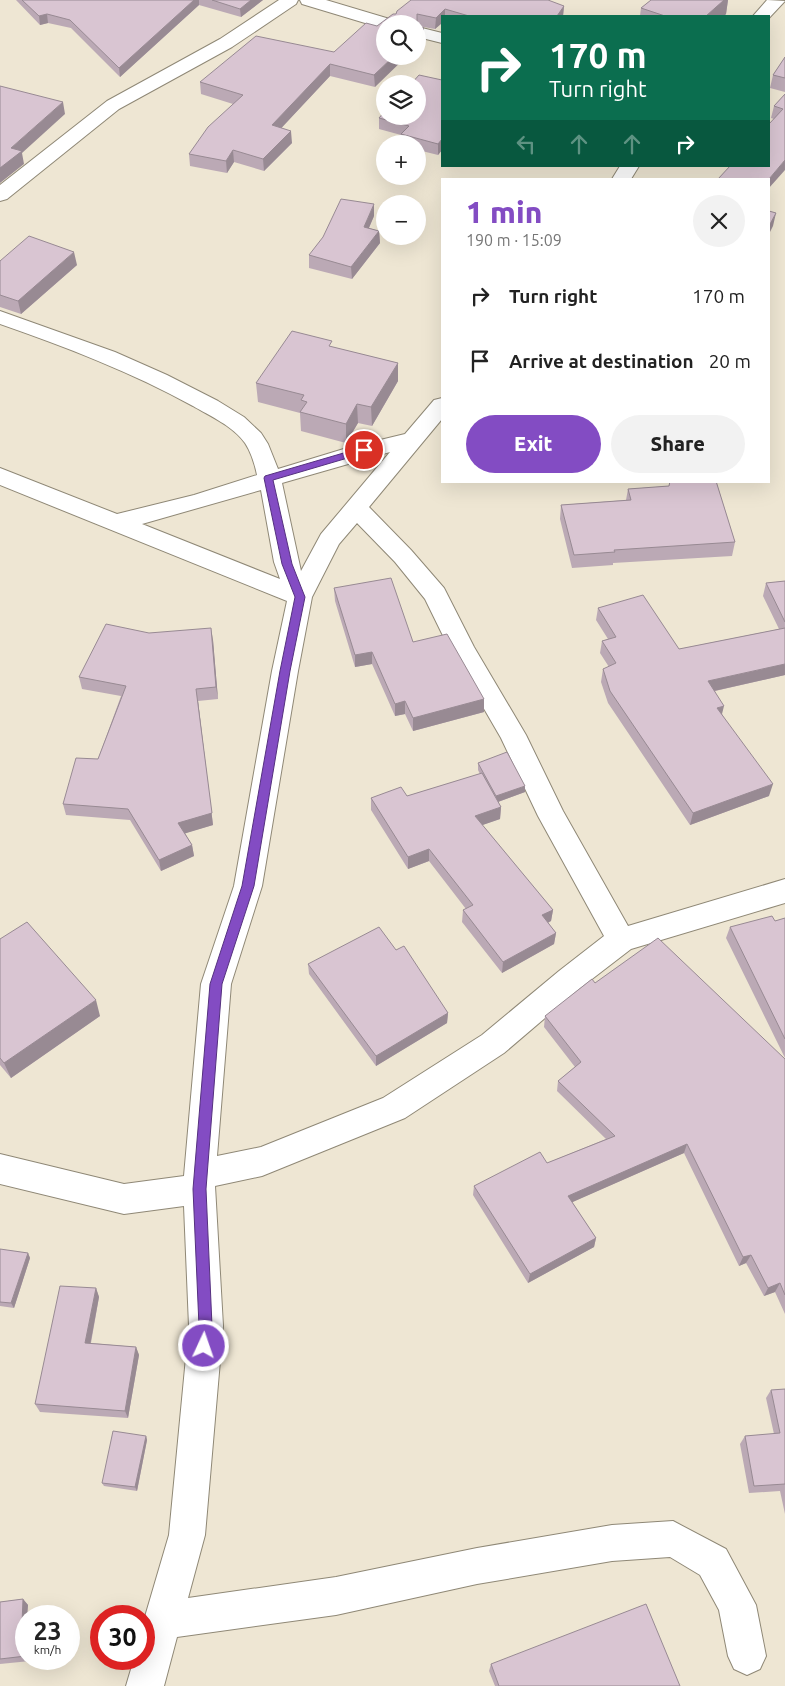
<!DOCTYPE html>
<html lang="en">
<head>
<meta charset="utf-8">
<style>
	:root { --surface:#fff; --page:#f2f2f2; --text:#222; --muted:#767676; --accent:#834cc3 }
	body { margin:0; font-family:Ubuntu,sans-serif; background:var(--page); color:var(--text); height:100vh; display:flex; flex-direction:column; font-size:19px; white-space:nowrap }
	* { box-sizing:border-box; margin:0 }
	p { font-size:16px; color:var(--muted) }
	.icon { flex:none; width:28px; height:28px; fill:none; stroke:currentColor; stroke-width:2; stroke-linecap:round; stroke-linejoin:round }
	.map { position:relative; flex:1; overflow:hidden }
	.drawer { position:absolute; left:441px; top:178px; width:329px; height:305px; display:flex; flex-direction:column; background:var(--surface); border-radius:0px; box-shadow:0 5px 20px #0002 }
	.drawer>* { flex:none }
	.hud { position:absolute; left:441px; top:15px; width:329px; height:152px; border-radius:0px; box-shadow:0 5px 20px #0002; background:#0b6e4f; color:#fff; overflow:hidden }
	.buttons { position:absolute; left:376px; top:15px; display:grid; gap:10px }
	.buttons a { display:grid; place-items:center; width:50px; height:50px; border-radius:50%; background:var(--surface); box-shadow:0 5px 20px #0002; font-size:25px }
	.speed { position:absolute; left:15px; top:1605px; display:flex; gap:10px; font-size:25px; font-weight:700; text-align:center }
	.speed>* { display:grid; place-content:center; width:65px; height:65px; border-radius:50%; background:var(--surface); box-shadow:0 5px 20px #0002; line-height:1 }
	.speed small { font-size:12px; font-weight:400 }
	.speed .limit { border:8px solid #d22; background:#fff; color:#111 }
	.pin { position:absolute; display:grid; place-items:center; width:42px; height:42px; color:#fff; margin:-21px; border:2px solid #fff; border-radius:50%; box-shadow:0 1px 5px #0007 }
	.me { position:absolute; width:55px; margin:-28px; rotate:3deg; stroke-linejoin:round; filter:drop-shadow(0 0 4px #0008) }
	.turn { display:flex; align-items:center; gap:18px; height:105px; padding:0 25px; font-size:22px }
	.turn .icon { width:65px; height:65px; stroke-width:2.5 }
	.turn b { display:block; font-size:35px; line-height:42px }
	.lanes { display:flex; align-items:center; height:48px; padding:0 25px; background:#0003; justify-content:center; gap:25px; direction:ltr }
	.lanes .off { opacity:.35 }
	.round { display:grid; place-items:center; flex:none; width:52px; height:52px; border-radius:26px; background:var(--page) }
	.head { display:flex; align-items:center; justify-content:space-between; height:85px; padding:0 25px }
	h1 { font-size:30px; font-weight:800; line-height:38px; color:var(--accent) }
	.button { display:flex; gap:10px; margin-top:auto; padding:10px 25px }
	.button a { flex:1; height:58px; border-radius:30px; background:var(--accent); color:#fff; font-size:20px; font-weight:800; line-height:58px; text-align:center }
	.button a+a { background:var(--page); color:var(--text) }
	ul { padding:0; list-style:none }
	li { display:flex; align-items:center; gap:15px; height:65px; padding:0 25px }
	li div { flex:1 }
	li b { display:block; font-size:19px }
	li em { font-style:normal }
	.map>svg:first-child { display:block }
	.lines { fill:none; stroke-linecap:round; stroke-linejoin:round }
	.minor-casing { stroke:#8f8876; stroke-width:2 }
	.minor { fill:#fff; fill-rule:evenodd }
	.wall { fill:#bba9b5 }
	.shaded-wall { fill:#988a93 }
	.building { fill:#d9c5d2; stroke:#988a93 }
	.route { fill:#834cc3; stroke:#55317f }
</style>
</head>
<body>
<div class="map">
<svg width="785" height="1686" viewBox="0 0 785 1686">
	<rect width="100%" height="100%" fill="#eee6d3"/>
	<g class="lines">
		<defs>
			<path id="minor" d="M279 0H298L296 4 232 47 119 109 7 199 0 201V185L107 101 220 39Z
				M300 0H326L393 20 395 24H385V29L302 4Z
				M767 0 785 1 769 18V16H753Z
				M418 27 442 33V43L418 37Z
				M620 166H639L631 179H612Z
				M0 311 115 352 167 375 218 401 244 417 261 433 268 444 278 469 347 448 405 434 434 400 442 398V419L369 507 411 550 444 588 474 647 526 735 563 811 628 926 785 879V903L631 949 579 989 504 1053 405 1118 262 1176 215 1186 223 1326 205 1535 188 1598 336 1577 477 1548 612 1525 673 1521 726 1549 756 1605 766 1656 760 1669 747 1675 734 1669 728 1656 719 1610 700 1575 670 1557 612 1561 477 1584 336 1615 177 1637 164 1686H126L134 1659H144V1620L169 1535 189 1326 184 1206 124 1214 0 1184V1154L124 1184 184 1176 201 984 234 886 272 671 287 601 0 485V468L117 514 194 495 257 475C255 465 251 452 245 443 233 426 210 416 193 406 131 372 66 347 0 324ZM390 452 321 534 301 571 282 483ZM261 490 274 562 280 579 142 524ZM357 523 395 562 425 599 450 650 501 738 538 816 604 936 559 971 482 1035 383 1098 261 1147 217 1156 231 984 262 886 298 671 312 597 339 544Z"/>
		</defs>
		<use href="#minor" class="minor-casing"/>
		<use href="#minor" class="minor"/>
	</g>
	<path class="wall" d="M16 0H263L241 17 199 5 120 77 71 28 48 23 40 25Z
		M411 0 564 6 563 16H442V23L435 29 418 26V24H385L375 87 330 76 281 128 292 143 264 171 234 162 227 173 190 166 189 154 233 104 201 94 200 82 334 52 377 26 396 14Z
		M651 0H728L726 14 724 16H640L641 8Z
		M785 57V92L770 88 773 75Z
		M442 80V150L438 155 418 150V144H401V135L379 129V118Z
		M785 94V170L774 119 771 118 774 106Z
		M374 216 369 228 379 231 380 243 352 279 309 268V255Z
		M0 261 77 265 21 314 0 307Z
		M332 347 398 363V381L372 426 358 423 346 443 301 431 300 413 258 402 256 383Z
		M670 481H716L735 542 732 556 613 563V565L572 568 560 519 561 505 626 500 628 489 669 486Z
		M785 581V675L715 691 722 714 769 796 690 825 608 703 601 682 603 669 609 667 600 653 602 641 608 639 596 620 598 608 679 649 779 629 763 596 766 583Z
		M334 588 413 642 484 699V712L413 731 405 714 395 716 372 664 355 667 335 601Z
		M149 633 213 640 218 699 198 701 213 825 185 833 192 845 194 856 161 871 130 820 66 815 63 804 98 759 121 696 82 689 79 677Z
		M478 763 525 792 498 802 501 807 500 819 482 825 553 910 551 921 548 923 556 933 554 944 502 973 462 922 463 910 466 909 429 861 408 869 371 810V798L407 796 480 774 478 770Z
		M785 918V1058L726 938 730 927 775 921Z
		M0 939 100 1016 11 1078 0 1065Z
		M396 950 448 1013 447 1023 376 1066 309 974 308 964Z
		M595 983 785 1059V1314L775 1292 764 1296 746 1263 739 1266 684 1153 572 1202 596 1238 594 1247 528 1283 473 1195 474 1186 547 1163 606 1139 557 1091 558 1081 575 1067 544 1027 545 1016Z
		M0 1249 28 1253 30 1258 14 1308 0 1306Z
		M96 1288 99 1297 91 1343 136 1347 139 1355 128 1418 40 1412 35 1404Z
		M785 1389V1514L780 1491 749 1493 740 1444 745 1436 774 1434 766 1398 771 1390Z
		M146 1436 147 1440 137 1491 104 1486 102 1483Z
		M23 1599 28 1605 27 1616H26V1659H39L40 1660 0 1664V1602Z
		M491 1664 680 1686H495L489 1671Z"/>
	<path class="shaded-wall" d="M194 0H199V5L120 77 119 68Z
		M251 0H263L241 17 240 9Z
		M724 0H728L726 14 724 16H706Z
		M564 6 563 16H557Z
		M445 9V16H442V23L435 29 436 18Z
		M47 14 48 23 40 25 39 16Z
		M424 28V40L418 46V34Z
		M394 56H407L375 87 374 75Z
		M330 64V76L273 137 272 125Z
		M63 102 65 114 22 153 24 164 0 183V168L11 148Z
		M291 131 292 143 264 171 263 159Z
		M442 139V150L438 155V144Z
		M233 150 234 162 227 173 226 161Z
		M785 160V170L769 188V179Z
		M374 204V216L364 239V227Z
		M776 213 773 226 769 234V226Z
		M379 231 380 243 352 279 351 267Z
		M74 252 77 265 21 314 18 301Z
		M398 363V381L372 426 371 407Z
		M357 404 358 423 346 443V424Z
		M211 628 213 640 218 699 216 687Z
		M372 652V664L355 667V655Z
		M785 664V675L705 693 708 681Z
		M484 699V712L413 731V718Z
		M198 701 213 825 180 835 178 823Z
		M405 701V714L395 716V704Z
		M724 706 721 718 717 708Z
		M773 784 769 796 690 825 693 813Z
		M525 786V792L495 803 496 796Z
		M501 807 500 819 474 828 475 816Z
		M192 845 194 856 161 871 159 860Z
		M429 849V861L408 869V857Z
		M553 910 551 921 540 926 542 915Z
		M556 933 554 944 502 973 503 962Z
		M96 1000 100 1016 11 1078 4 1063Z
		M448 1013 447 1023 376 1066V1056Z
		M687 1144 684 1153 566 1205 568 1196Z
		M596 1238 594 1247 528 1283 530 1274Z
		M28 1253 30 1258 14 1308 11 1303Z
		M751 1255 746 1263 739 1266 743 1257Z
		M780 1283 775 1292 764 1296 768 1288Z
		M96 1288 99 1297 89 1351 85 1343Z
		M136 1347 139 1355 128 1418 125 1411Z
		M146 1436 147 1440 137 1491 135 1487Z
		M23 1599 28 1605 27 1616H26V1653L21 1648Z"/>
	<path class="building" d="M22 0H194L119 68 70 20 47 14 39 16Z
		M212 0H251L240 9Z
		M411 0H548L564 6 557 16H469L445 9 436 18 417 14V24H385V56H394L374 75 330 64 272 125 291 131 263 159 233 150 226 161 189 154 208 127 243 95 200 82 256 36 334 52 366 23 377 26 393 14H396L397 11Z
		M651 0H724L706 16H665L641 8Z
		M418 26 424 28 418 34Z
		M785 57V78L773 75Z
		M419 75 442 80V139L438 144 401 134 409 126 379 118 385 111V116H418V84H411Z
		M0 86 63 102 11 148 22 151 0 168Z
		M785 94V160L769 179H718L730 166H769V124L783 109 774 106Z
		M341 199 374 204 364 227 379 231 351 267 309 255 323 237Z
		M769 211 776 213 769 226Z
		M29 236 74 252 18 301 0 295V261Z
		M292 331 332 341 329 346 398 363 371 407 357 404 346 424 300 412 307 402 301 400 304 395 256 383Z
		M670 481H716L735 542 614 550 615 552 574 555 561 505 631 500 628 489 669 486Z
		M391 578 413 642 447 634 484 699 413 718 405 701 395 704 372 652 355 655 334 588Z
		M785 581V622L766 583Z
		M643 595 679 649 785 628V664L708 681 724 706 717 708 773 784 693 813 610 691 603 669 616 663 602 641 616 637 598 608Z
		M106 624 149 633 211 628 216 687 196 689 212 813 178 823 192 845 159 860 128 809 63 804 76 758 98 759 126 686 79 677Z
		M507 752 525 786 496 796 478 763Z
		M482 773 501 807 475 816 553 910 542 915 556 933 503 962 463 910 473 905 429 849 408 857 371 798 401 787 407 796Z
		M772 916 775 921 785 918V1039L730 927Z
		M27 922 96 1000 4 1063 0 1058V939Z
		M379 927 396 950 404 946 448 1013 376 1056 308 964Z
		M658 938 785 1059V1295L780 1283 768 1288 751 1255 743 1257 687 1144 568 1196 596 1238 530 1274 474 1186 540 1152 547 1163 615 1136 558 1081 581 1062 545 1016 592 979 595 983Z
		M0 1249 28 1253 11 1303 0 1302Z
		M60 1286 96 1288 85 1343 136 1347 125 1411 35 1404Z
		M785 1389V1484L754 1486 745 1436 780 1433 771 1390Z
		M113 1431 146 1436 135 1487 102 1483Z
		M23 1599 21 1648 26 1651V1656L0 1659V1602Z
		M646 1604 680 1686H499L491 1664Z"/>
	<path class="route" d="M364 447 369 450 368 452 273 480 292 564 305 597 290 671 254 886 222 984 206 1189 212 1326 209 1351 204 1353 199 1351 197 1346 199 1326 193 1189 210 984 242 886 280 671 295 597 282 564 264 478 265 476Z"/>
</svg>
<div class="buttons">
<a><svg class="icon" aria-label="search" viewBox="0 0 24 24"><circle cx="10" cy="10" r="6"/><path d="M15 15l6 6"/></svg></a>
<a><svg class="icon" aria-label="layers" viewBox="0 0 24 24"><path d="M12 4l9 5-9 5-9-5zM3 14l9 5 9-5"/></svg></a>
<a>+</a>
<a>−</a>
</div>
<div class="speed"><div>23<small>km/h</small></div><div class="limit">30</div></div>
<div class="pin" style="left:364px;top:450px;background:#d93025"><svg class="icon" aria-label="arrive" viewBox="0 0 24 24"><path d="M6 21V4h12l-3 4 3 4H6"/></svg></div>
<svg class="me" style="left:204px;top:1346px" viewBox="-20 -20 40 40"><circle r="17" fill="#834cc3" stroke="#fff" stroke-width="3"/><path d="M0-11L8 9 0 5-8 9z" fill="#fff"/></svg>
<div class="hud">
<div class="turn"><svg class="icon" aria-label="right" viewBox="0 0 24 24"><path d="M7 20v-9h11M14 6l5 5-5 5"/></svg><div><b>170 m</b>Turn right</div></div>
<div class="lanes"><svg class="icon off" aria-label="left" viewBox="0 0 24 24"><path d="M17 20v-9H6M10 6l-5 5 5 5"/></svg><svg class="icon off" aria-label="ahead" viewBox="0 0 24 24"><path d="M12 20V5M6 11l6-6 6 6"/></svg><svg class="icon off" aria-label="ahead" viewBox="0 0 24 24"><path d="M12 20V5M6 11l6-6 6 6"/></svg><svg class="icon" aria-label="right" viewBox="0 0 24 24"><path d="M7 20v-9h11M14 6l5 5-5 5"/></svg></div>
</div>
<section class="drawer">
<div class="head"><div><h1>1 min</h1><p>190 m · 15:09</p></div><a class="round"><svg class="icon" aria-label="close" viewBox="0 0 24 24"><path d="M6 6l12 12M18 6L6 18"/></svg></a></div>
<ul>
<li><svg class="icon" aria-label="right" viewBox="0 0 24 24"><path d="M7 20v-9h11M14 6l5 5-5 5"/></svg><div><b>Turn right</b></div><em>170 m</em></li>
<li><svg class="icon" aria-label="arrive" viewBox="0 0 24 24"><path d="M6 21V4h12l-3 4 3 4H6"/></svg><div><b>Arrive at destination</b></div><em>20 m</em></li>
</ul>
<div class="button"><a>Exit</a><a>Share</a></div>
</section>
</div>
</body>
</html>
